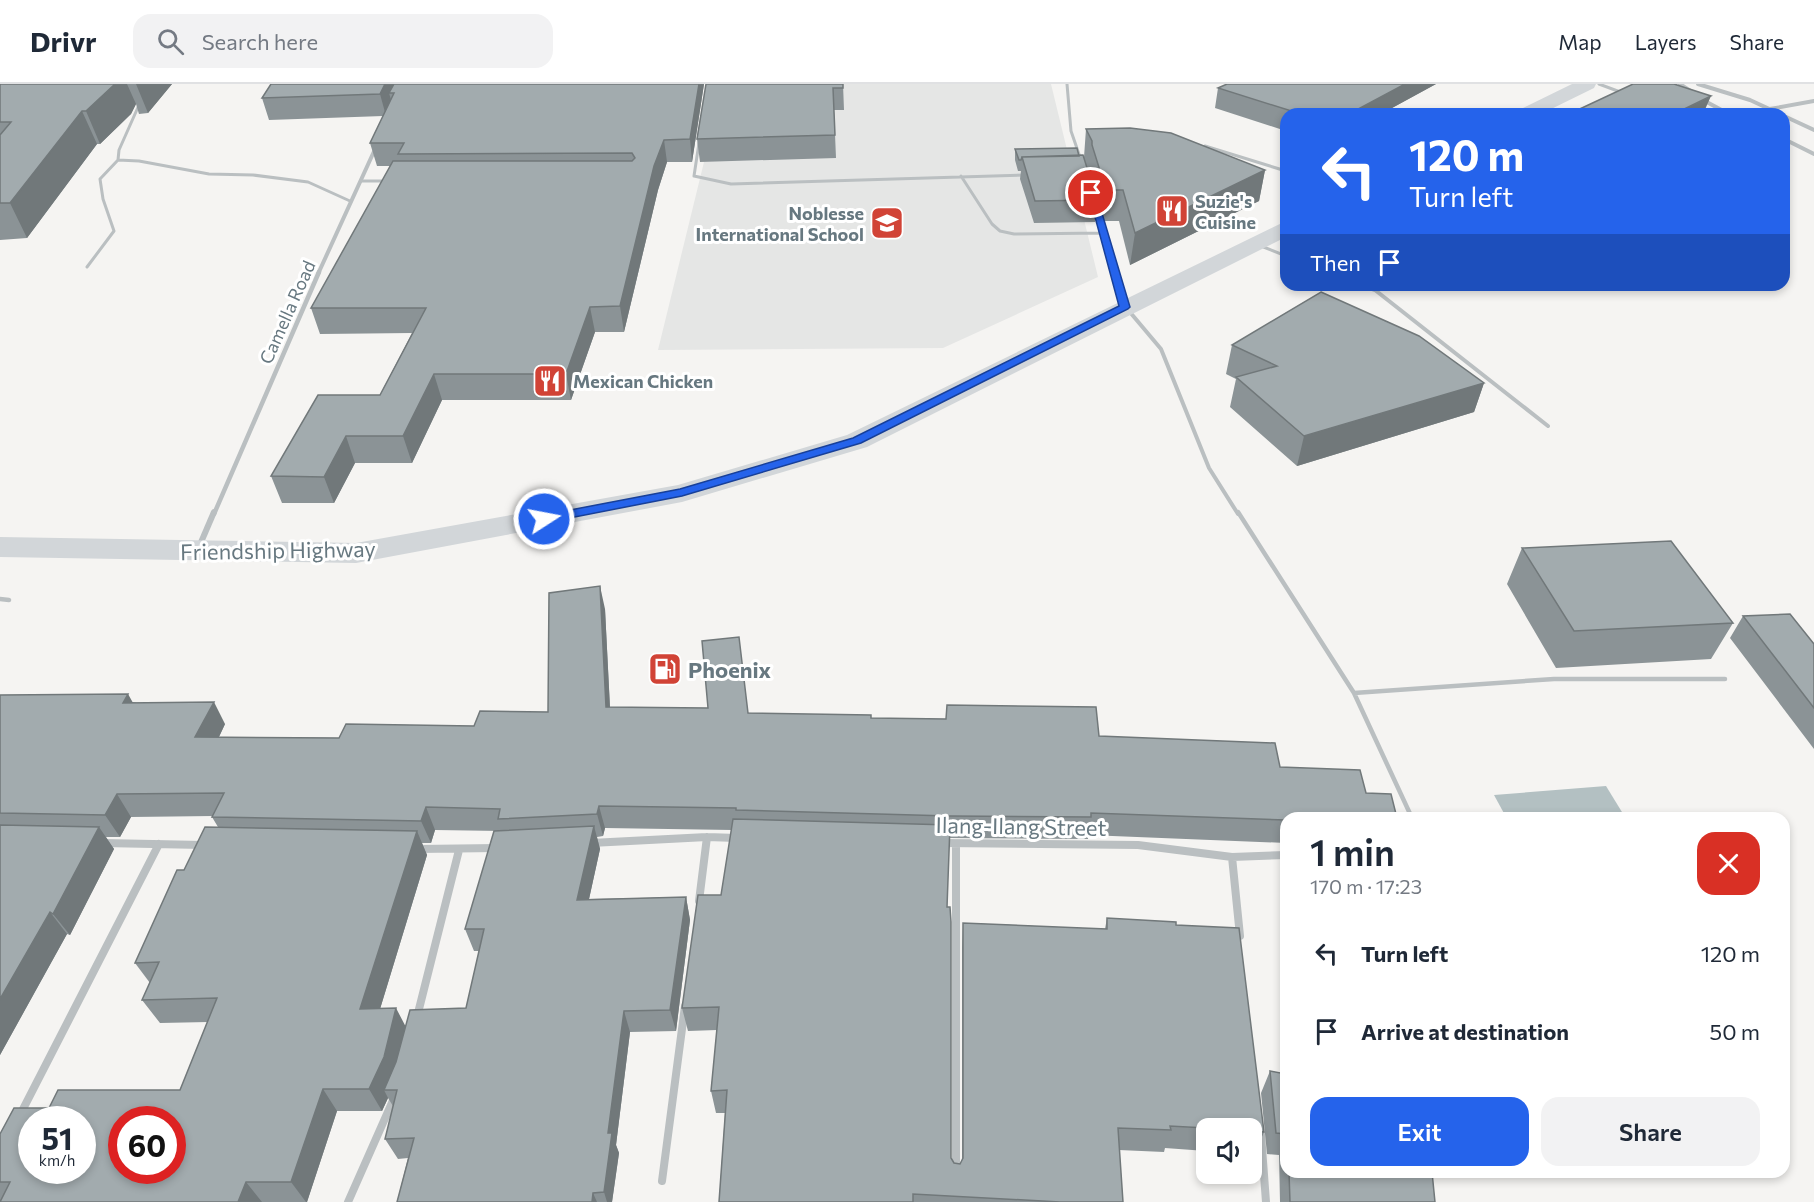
<!DOCTYPE html>
<html lang="en">
<head>
<meta charset="utf-8">
<style>
	:root { --surface:#fff; --page:#f2f2f3; --text:#1f2937; --muted:#747a83; --line:#e0e1e3; --accent:#2563eb }
	body { margin:0; font-family:Commissioner,sans-serif; background:var(--page); color:var(--text); height:100vh; display:flex; flex-direction:column; font-size:22px; white-space:nowrap }
	* { box-sizing:border-box; margin:0 }
	p { font-size:20px; color:var(--muted) }
	.icon { flex:none; width:33px; height:33px; fill:none; stroke:currentColor; stroke-width:2; stroke-linecap:round; stroke-linejoin:round }
	.map { position:relative; flex:1; overflow:hidden }
	.side { position:absolute; left:1280px; top:728px; width:510px; height:366px; display:flex; flex-direction:column; background:var(--surface); border-radius:18px; box-shadow:0 3px 9px #0003 }
	.side>* { flex:none }
	.guide { position:absolute; left:1280px; top:24px; width:510px; height:183px; border-radius:18px; box-shadow:0 3px 9px #0003; background:#2563eb; color:#fff; overflow:hidden }
	.controls { position:absolute; left:1196px; top:1034px; display:grid; gap:12px }
	.controls a { display:grid; place-items:center; width:66px; height:66px; border-radius:12px; background:var(--surface); box-shadow:0 3px 9px #0003; font-size:30px }
	.speed { position:absolute; left:18px; top:1022px; display:flex; gap:12px; font-size:30px; font-weight:700; text-align:center }
	.speed>* { display:grid; place-content:center; width:78px; height:78px; border-radius:50%; background:var(--surface); box-shadow:0 3px 9px #0003; line-height:1 }
	.speed small { font-size:15px; font-weight:400 }
	.speed .limit { border:9px solid #d22; background:#fff; color:#111 }
	.pin { position:absolute; display:grid; place-items:center; width:51px; height:51px; color:#fff; margin:-26px; border:3px solid #fff; border-radius:50%; box-shadow:0 2px 6px #0007 }
	.me { position:absolute; width:66px; margin:-33px; rotate:79deg; stroke-linejoin:round; filter:drop-shadow(0 0 4px #0008) }
	.turn { display:flex; align-items:center; gap:21px; height:126px; padding:0 30px; font-size:27px }
	.turn .icon { width:78px; height:78px; stroke-width:2.5 }
	.turn b { display:block; font-size:42px; line-height:51px }
	.then { display:flex; align-items:center; height:57px; padding:0 30px; background:#0003; gap:12px; font-size:22px }
	.round { display:grid; place-items:center; flex:none; width:63px; height:63px; border-radius:18px; background:var(--page) }
	.overview { display:flex; align-items:center; justify-content:space-between; height:102px; padding:0 30px }
	h1 { font-size:36px; font-weight:600; line-height:45px }
	.action { display:flex; gap:12px; margin-top:auto; padding:12px 30px }
	.action a { flex:1; height:69px; border-radius:18px; background:var(--accent); color:#fff; font-size:24px; font-weight:600; line-height:69px; text-align:center }
	.action a+a { background:var(--page); color:var(--text) }
	ul { padding:0; list-style:none }
	li { display:flex; align-items:center; gap:18px; height:78px; padding:0 30px }
	li div { flex:1 }
	li b { display:block; font-size:22px }
	li em { font-style:normal }
	header { display:flex; align-items:center; gap:36px; box-sizing:border-box; height:84px; padding:0 30px; background:var(--surface); border-bottom:2px solid var(--line) }
	header strong { font-size:28px }
	nav { display:flex; gap:33px; margin-inline-start:auto; font-size:21px }
	.search { width:420px; height:54px; background:var(--page); display:flex; align-items:center; gap:15px; box-sizing:border-box; padding:0 21px; border-radius:18px; color:var(--muted); font-size:22px }
	.map>svg:first-child { display:block }
	.built { fill:#e5e6e5 }
	.water { fill:#b3c0c2 }
	.lines { fill:none; stroke-linecap:round; stroke-linejoin:round }
	.lane-far2 { stroke:#babfc1; stroke-width:3 }
	.lane-far1 { stroke:#babfc1; stroke-width:4 }
	.lane { stroke:#babfc1; stroke-width:4.5 }
	.street-far3 { stroke:#babfc1; stroke-width:4 }
	.street-far2 { stroke:#babfc1; stroke-width:4.5 }
	.street-far1 { stroke:#babfc1; stroke-width:6 }
	.street { stroke:#babfc1; stroke-width:8 }
	.primary { fill:#d2d6d9; fill-rule:evenodd }
	.wall { fill:#8b9396; fill-rule:evenodd }
	.shaded-wall { fill:#71787a }
	.building { fill:#a2abae; stroke:#71787a; stroke-width:1.5; fill-rule:evenodd }
	.route { fill:#2563eb; stroke:#184099; stroke-width:1.5 }
	.labels { text-anchor:middle; dominant-baseline:central; stroke-width:6; stroke-linejoin:round; paint-order:stroke }
	.far-poi-label { font-size:18px; font-weight:bold; fill:#677880; stroke:#fff; text-anchor:start }
	.far-street-label { font-size:18px; fill:#677880; stroke:#fff }
	.street-label { font-size:22px; fill:#677880; stroke:#fff }
	.poi-label { font-size:22px; font-weight:bold; fill:#677880; stroke:#fff; text-anchor:start }
</style>
</head>
<body>
<header>
<strong>Drivr</strong>
<div class="search"><svg class="icon" aria-label="search" viewBox="0 0 24 24"><circle cx="10" cy="10" r="6"/><path d="M15 15l6 6"/></svg>Search here</div>
<nav><a>Map</a><a>Layers</a><a>Share</a></nav>
</header>
<div class="map">
<svg width="1814" height="1118" viewBox="0 0 1814 1118">
	<rect width="100%" height="100%" fill="#f5f4f2"/>
	<path class="built" d="M720 0H1051L1098 193 943 264 658 266 704 78Z"/>
	<path class="water" d="M1606 702 1625 733H1506L1494 711Z"/>
	<g class="lines">
		<path class="lane-far2" d="M1067 0 1071 47 1081 76
			M1599 0 1623 9
			M139 21 119 66 118 76 139 77 209 90 253 91 308 98 350 117
			M699 59 694 92 731 100 1026 91
			M1205 62 1286 87
			M961 92 992 140 1000 147 1014 150 1103 149
			M361 97H388
			M1095 122 1115 190
			M1261 162 1286 172
			M87 183 114 147 103 115 100 95 118 76"/>
		<path class="lane-far1" d="M1115 188 1124 220
			M1361 201 1375 206 1548 342
			M1129 227 1161 265 1209 384 1238 430"/>
		<path class="lane" d="M1238 428 1354 609 1412 734
			M0 515 9 516
			M1354 609 1554 595H1725"/>
		<path class="street-far3" d="M1680 0 1692 8
			M1698 0 1750 16 1780 30
			M1703 16 1729 30
			M1770 25 1814 17
			M1784 32 1814 46
			M1784 55 1814 70
			M318 190 376 63"/>
		<path class="street-far2" d="M214 430 319 188"/>
		<path class="street-far1" d="M199 463 214 428"/>
		<path class="street" d="M103 759 203 761
			M591 759 707 753 737 754
			M942 759 1138 761 1232 773 1286 771
			M956 760V1086
			M418 765 497 764
			M1232 773 1240 852
			M699 817 707 753
			M417 933 459 766
			M21 1029 159 760
			M1261 1050 1266 1118
			M662 1097 685 922
			M348 1118 394 1014"/>
		<path class="primary" d="M1572 0H1596L1594 4 1541 30H1516L1519 26Z
			M1286 137V153L867 363 682 418 356 479 0 473V453L356 459 678 401 847 351Z"/>
	</g>
	<path class="wall" d="M0 0H172L148 29 139 30 136 20 131 30 100 60H97L27 154 0 156Z
		M271 0H704L692 78H667L658 106 624 248H595L571 316H442L412 379H355L334 419H282L271 392 380 311 412 249 320 250 311 224 391 82H377L370 59 383 32 269 36 262 14Z
		M843 0 844 26H834L836 74 700 78 697 55Z
		M1436 0 1381 30H1286V47L1215 24 1218 4Z
		M1086 45 1265 86 1259 117 1130 181 1119 137H1103L1097 119 1095 138 1034 139 1020 95 1021 87H1018L1015 76V65L1084 73Z
		M1232 261 1484 299 1474 328 1297 382 1230 323 1236 295 1226 290Z
		M1522 464 1733 539 1711 575 1556 584 1507 500Z
		M605 525 610 623 871 634 1099 652 1286 734V759L1088 751V755L949 754 947 823 951 1074 954 1079 960 1080 962 1077V863L963 839 1105 845 1107 834 1176 841 1264 1048 1255 1070 1251 1069V1044H1206V1067L1165 1064 1164 1068 1119 1066 1123 1118H719L725 1029H716L711 1007 717 946 688 947 682 924 721 811 732 746 605 744 603 752 597 753 600 765 589 815 686 813 690 836 676 947 630 948 616 1061 619 1069 612 1118H397L408 1074 398 1075 385 1055 393 1022 388 1014 382 1027H337L307 1118H0V1050L49 1024 180 1006 208 938 160 939 142 916 150 899 135 879 184 786 218 743 212 733 213 732 131 733 120 753H106L114 765 70 851 67 850 0 971V611L133 618 225 640 219 653 339 654 474 642 548 628ZM435 746 502 747 465 845 474 867H479L466 924 405 942 380 925 427 771 422 759H431Z
		M1743 532 1814 560V665L1730 554Z
		M1270 987 1286 990V1088H1432L1435 1118H1280L1279 1071 1267 1070 1261 1009Z"/>
	<path class="shaded-wall" d="M115 0H127L136 20 131 30 100 60 86 27Z
		M136 0H172L148 29Z
		M385 0H401L394 9H389L392 19 386 32 380 10Z
		M699 0H704L692 78 690 55Z
		M1405 0H1436L1381 30H1349Z
		M1711 12 1703 30H1674Z
		M82 27 97 60 27 154 10 119Z
		M664 56 667 78 658 106 624 248 620 222 654 82Z
		M1265 86 1259 117 1130 181 1135 149Z
		M590 223 595 248 571 316 566 290Z
		M434 290 442 316 412 379 403 352Z
		M1484 299 1474 328 1297 382 1304 352Z
		M346 352 355 379 334 419 324 393Z
		M600 502 605 525 611 645 606 623Z
		M128 610 141 633 123 619Z
		M214 618 225 640 208 676 195 653Z
		M117 710 131 733 120 753 105 731Z
		M599 722 605 744 603 752 597 730Z
		M426 723 435 746 431 759 421 737Z
		M594 742 600 765 584 838 577 816Z
		M99 743 114 765 70 851 53 830Z
		M417 747 427 771 373 948 360 925Z
		M686 813 690 836 676 947 670 926Z
		M50 828 67 850 0 971V915Z
		M396 924 408 947 396 995 384 1006 388 1014 382 1027 369 1005Z
		M624 927 630 948 616 1061 619 1069 612 1118H607L604 1108 608 1049Z
		M323 1005 337 1027 307 1118H306L291 1098Z
		M246 1098 262 1118H238Z
		M593 1109 597 1118H592Z"/>
	<path class="building" d="M0 0H115L86 27H82L10 119H0V51L11 38H0Z
		M271 0H385L380 10 262 14Z
		M394 0H699L690 55 664 56 654 82 620 222 590 223 566 290H434L403 352H346L324 393 271 392 318 311H380L426 224H311L393 77H632L635 74 632 69 398 70 404 59H370L394 9H389Z
		M706 0H843V4H833L835 51 697 55Z
		M1227 0H1405L1349 30H1301L1218 4Z
		M1633 0H1674L1711 12 1674 30H1569Z
		M1130 44 1171 49 1265 86 1135 149 1123 106H1106L1092 61V57L1086 45Z
		M1077 64 1079 72 1022 73 1021 76H1019L1015 65Z
		M1083 71 1097 116 1035 117 1022 73Z
		M1321 208 1419 252 1484 299 1304 352 1236 293 1277 282 1232 261Z
		M1671 457 1733 539 1574 547 1522 464Z
		M600 502 606 623 708 624 702 557 739 553 748 629 871 631V634L946 635 947 621 1096 623 1099 652 1275 659 1280 683 1360 686 1366 709 1391 710 1397 734H1286V736L1091 729V733L950 732 736 726V724L599 722 597 730 498 735 500 725 426 723 421 737 212 733 224 709 117 710 105 731 0 729V611L128 610 123 619 214 618 195 653 339 654 346 640 474 642 480 627 548 628 549 509Z
		M1790 530 1814 560V624L1743 532Z
		M733 735 950 741 947 823H950L951 838V1074L954 1079 960 1080 963 1074V839L1107 845V834L1176 838V841L1239 844 1264 1048 1251 1047V1044H1206L1170 1042 1171 1046 1118 1044 1123 1118H1060L913 1110V1118H719L727 1006 711 1007 719 923 682 924 698 811H721Z
		M0 741 99 743 53 830 50 828 0 915Z
		M594 742 577 816 686 813 670 926 624 927 608 1049H612L604 1108 593 1109 592 1118H397L414 1054 385 1055 397 1006H384L396 978 410 926 466 924 484 845H465L494 747Z
		M205 743 417 747 360 925 396 924 384 973 369 1005H323L291 1098H246L238 1118H0L10 1098H0V1050L14 1024H49L58 1006H180L217 914 142 916 159 878 135 879 177 786H184ZM32 1035H82V1086H32ZM122 1035H172V1086H122Z
		M1270 987 1286 990V1050L1276 1049Z
		M1289 1088H1432L1435 1118H1290Z"/>
	<path class="route" d="M1088 107 1096 109 1130 223 1128 225 861 359 682 412 544 439 538 435 544 431 680 405 853 354 1119 222Z"/>
	<defs>
		<symbol id="restaurant-square" viewBox="-11 -11 22 22"><rect x="-9" y="-9" width="18" height="18" rx="4" fill="#d14336" stroke="#fff"/><path d="M-5-6h1v4h1v-4h1v4h1v-4h1v5L-1.5 .5V6h-2V.5L-5-1ZM5-6V6H3V1.5H1.5Q1.5-4 5-6Z" fill="#fff"/></symbol>
		<symbol id="school-square" viewBox="-11 -11 22 22"><rect x="-9" y="-9" width="18" height="18" rx="4" fill="#d14336" stroke="#fff"/><path d="M0-5L7-2L0 1L-7-2ZM-4 1L0 2.5L4 1V4Q0 6-4 4Z" fill="#fff"/></symbol>
		<symbol id="fuel-square" viewBox="-11 -11 22 22"><rect x="-9" y="-9" width="18" height="18" rx="4" fill="#d14336" stroke="#fff"/><path d="M-5.5-6h7V0h2V4h1.3V-2.5L3-4.5l.8-.8L6-3V5H2.5V1h-1V6h-7ZM-4.2-4.7v3.2H.2V-4.7Z" fill="#fff"/></symbol>
	</defs>
	<g fill-rule="evenodd">
		<use href="#restaurant-square" x="1153" y="108" width="38" height="38"/>
		<use href="#school-square" x="868" y="120" width="38" height="38"/>
		<use href="#restaurant-square" x="531" y="278" width="38" height="38"/>
		<use href="#fuel-square" x="646" y="566" width="38" height="38"/>
	</g>
	<g class="labels">
		<g class="far-poi-label">
			<text x="1195" y="117">Suzie's<tspan x="1195" dy="21">Cuisine</tspan></text>
			<text x="864" y="129" text-anchor="end">Noblesse<tspan x="864" dy="21">International School</tspan></text>
			<text x="573" y="297">Mexican Chicken</text>
		</g>
		<g class="far-street-label">
			<text transform="translate(287 228) rotate(-66)">Camella Road</text>
		</g>
		<g class="street-label">
			<text transform="translate(278 466) rotate(-1)">Friendship Highway</text>
			<text transform="translate(1021 742) rotate(1)">Ilang-Ilang Street</text>
		</g>
		<g class="poi-label">
			<text x="688" y="585">Phoenix</text>
		</g>
	</g>
</svg>
<div class="controls">
<a><svg class="icon" aria-label="sound" viewBox="0 0 24 24"><path d="M4 9h4l5-4v14l-5-4H4zM17 9q2 3 0 6"/></svg></a>
</div>
<div class="speed"><div>51<small>km/h</small></div><div class="limit">60</div></div>
<div class="pin" style="left:1091px;top:109px;background:#d93025"><svg class="icon" aria-label="arrive" viewBox="0 0 24 24"><path d="M6 21V4h12l-3 4 3 4H6"/></svg></div>
<svg class="me" style="left:544px;top:435px" viewBox="-20 -20 40 40"><circle r="17" fill="#2563eb" stroke="#fff" stroke-width="3"/><path d="M0-11L8 9 0 5-8 9z" fill="#fff"/></svg>
<div class="guide">
<div class="turn"><svg class="icon" aria-label="left" viewBox="0 0 24 24"><path d="M17 20v-9H6M10 6l-5 5 5 5"/></svg><div><b>120 m</b>Turn left</div></div>
<div class="then">Then<svg class="icon" aria-label="arrive" viewBox="0 0 24 24"><path d="M6 21V4h12l-3 4 3 4H6"/></svg></div>
</div>
<section class="side">
<div class="overview"><div><h1>1 min</h1><p>170 m · 17:23</p></div><a class="round" style="background:#d93025;color:#fff"><svg class="icon" aria-label="close" viewBox="0 0 24 24"><path d="M6 6l12 12M18 6L6 18"/></svg></a></div>
<ul>
<li><svg class="icon" aria-label="left" viewBox="0 0 24 24"><path d="M17 20v-9H6M10 6l-5 5 5 5"/></svg><div><b>Turn left</b></div><em>120 m</em></li>
<li><svg class="icon" aria-label="arrive" viewBox="0 0 24 24"><path d="M6 21V4h12l-3 4 3 4H6"/></svg><div><b>Arrive at destination</b></div><em>50 m</em></li>
</ul>
<div class="action"><a>Exit</a><a>Share</a></div>
</section>
</div>
</body>
</html>
